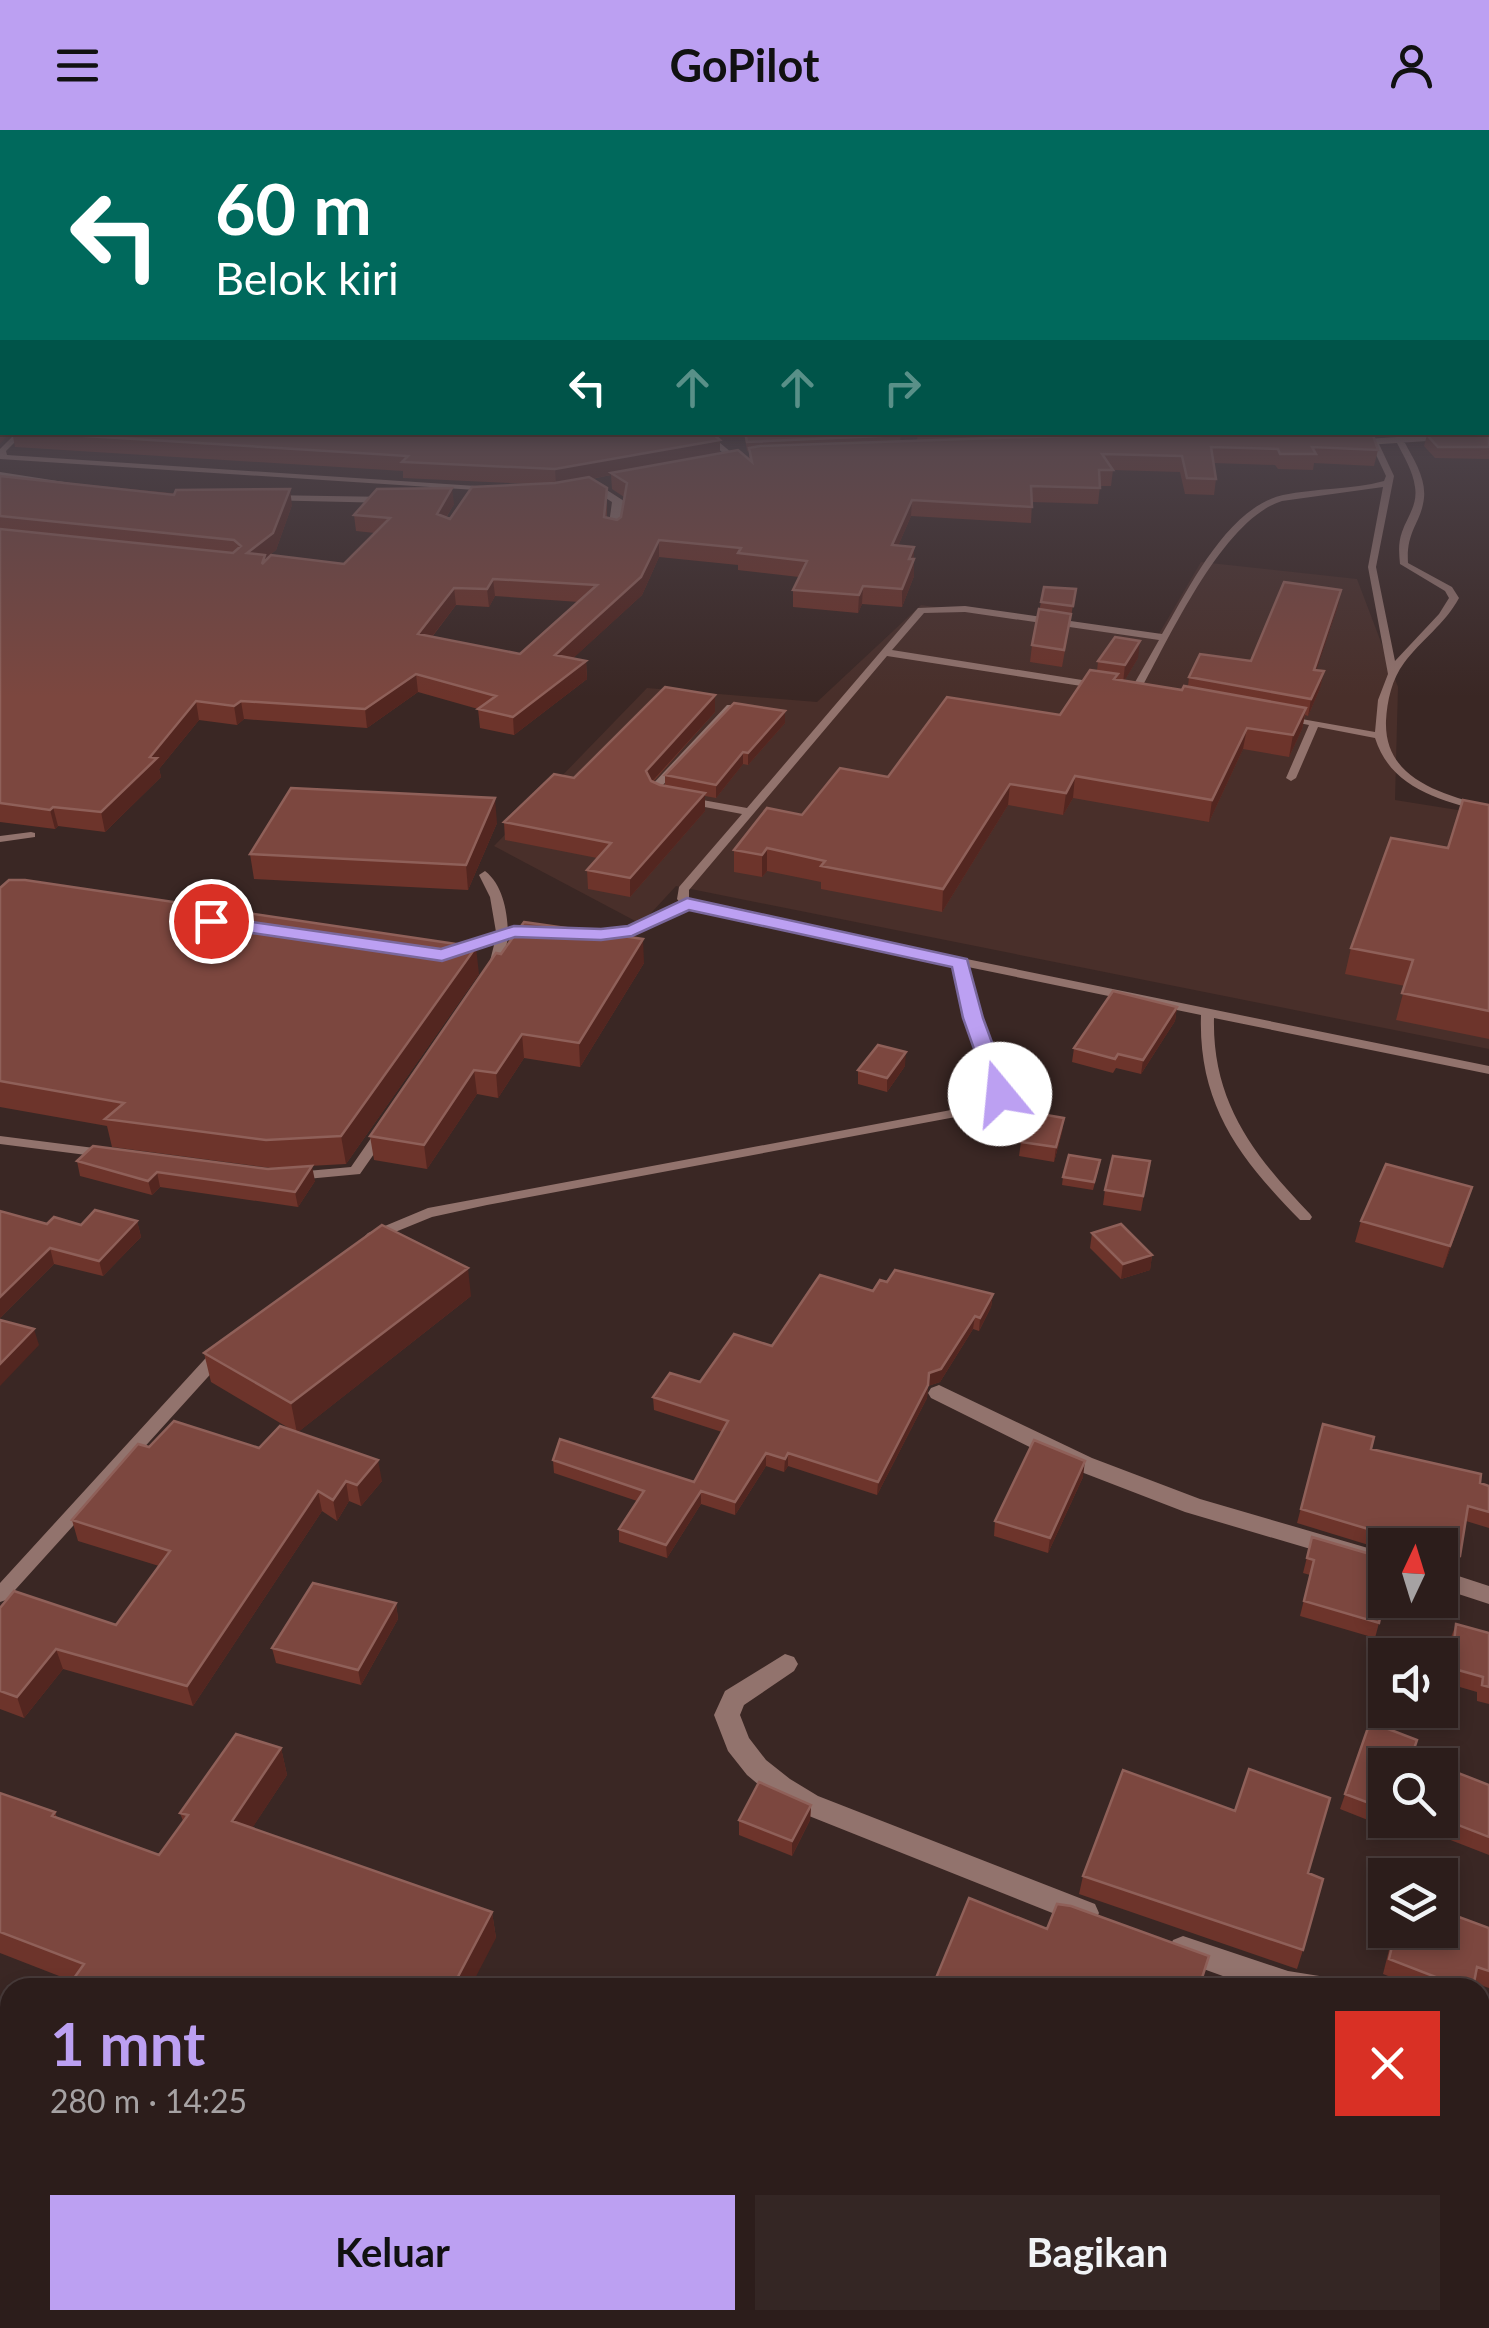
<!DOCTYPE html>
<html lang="id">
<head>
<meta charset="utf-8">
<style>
	:root { --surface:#2c1d1b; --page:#342624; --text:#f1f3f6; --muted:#a6a2a3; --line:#483b3a; --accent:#bca0f2 }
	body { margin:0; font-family:Lato,sans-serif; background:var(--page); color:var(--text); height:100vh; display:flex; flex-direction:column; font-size:38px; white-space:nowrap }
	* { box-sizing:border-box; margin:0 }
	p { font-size:32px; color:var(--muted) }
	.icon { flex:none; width:55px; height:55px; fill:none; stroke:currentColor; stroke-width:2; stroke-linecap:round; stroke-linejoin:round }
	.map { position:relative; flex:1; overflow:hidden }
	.details { position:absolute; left:0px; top:1848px; width:1490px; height:352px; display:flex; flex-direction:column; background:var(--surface); border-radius:30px 30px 0 0; box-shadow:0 5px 15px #0003,0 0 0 2px var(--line) }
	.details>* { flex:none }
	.top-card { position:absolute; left:0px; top:0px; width:1490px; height:305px; box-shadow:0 5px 15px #0003,0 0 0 2px var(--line); background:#00695c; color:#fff; overflow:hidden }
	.needle { width:65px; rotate:4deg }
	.buttons { position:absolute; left:1368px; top:1398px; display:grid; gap:20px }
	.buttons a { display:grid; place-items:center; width:90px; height:90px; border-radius:0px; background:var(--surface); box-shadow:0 5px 15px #0003,0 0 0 2px var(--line); font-size:50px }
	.pin { position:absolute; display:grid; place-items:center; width:85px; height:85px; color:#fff; margin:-42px; border:5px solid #fff; border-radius:50%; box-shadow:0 2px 10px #0007 }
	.me { position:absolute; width:110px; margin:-55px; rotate:343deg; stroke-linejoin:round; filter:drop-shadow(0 0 8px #0008) }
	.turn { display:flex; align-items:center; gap:35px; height:210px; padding:0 50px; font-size:45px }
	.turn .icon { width:130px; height:130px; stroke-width:2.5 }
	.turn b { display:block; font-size:70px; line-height:85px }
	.lanes { display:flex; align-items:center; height:95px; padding:0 50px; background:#0003; justify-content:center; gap:50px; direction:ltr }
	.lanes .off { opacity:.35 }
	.round { display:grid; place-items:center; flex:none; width:105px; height:105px; border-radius:0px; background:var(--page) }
	.overview { display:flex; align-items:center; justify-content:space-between; height:170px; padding:0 50px }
	h1 { font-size:60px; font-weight:700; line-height:75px; color:var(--accent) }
	.button { display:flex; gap:20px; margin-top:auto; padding:20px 50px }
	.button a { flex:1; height:115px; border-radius:0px; background:var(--accent); color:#111; font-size:40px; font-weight:700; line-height:115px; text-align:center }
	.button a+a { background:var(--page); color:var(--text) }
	header { display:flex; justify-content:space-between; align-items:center; height:130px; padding:0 50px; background:var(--accent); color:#111; font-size:45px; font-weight:700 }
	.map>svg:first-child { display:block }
	.built { fill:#492f2a }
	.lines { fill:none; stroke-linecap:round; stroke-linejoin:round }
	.service { fill:#92736d; fill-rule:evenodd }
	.minor { fill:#92736d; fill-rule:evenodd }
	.tertiary { fill:#92736d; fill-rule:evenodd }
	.wall { fill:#6d342b; fill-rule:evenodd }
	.shaded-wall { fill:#532620 }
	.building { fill:#7c473f; stroke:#8f6059; stroke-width:2.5; fill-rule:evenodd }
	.route { fill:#bca0f2; stroke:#7a689d; stroke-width:2.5 }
</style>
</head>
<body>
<header><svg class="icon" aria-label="menu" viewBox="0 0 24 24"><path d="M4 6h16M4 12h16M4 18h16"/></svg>GoPilot<svg class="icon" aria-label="person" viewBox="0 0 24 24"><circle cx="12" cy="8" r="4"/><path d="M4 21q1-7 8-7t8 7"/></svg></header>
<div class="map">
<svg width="1489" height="2198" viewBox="0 0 1489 2198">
	<rect width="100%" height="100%" fill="#3a2724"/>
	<path class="built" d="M1201 432 1357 449 1398 557 1395 670 1489 685V919L676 756 641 794 494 716 647 558 817 572 921 475 1156 509Z"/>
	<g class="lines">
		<path class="service" d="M17 302H25L6 321 7 325 491 357 495 359 491 361 0 329V319Z
			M699 302H707L738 328 731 330Z
			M1401 311 1405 313C1414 330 1426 348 1424 368 1421 394 1406 400 1408 433L1452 457 1459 468C1445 494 1421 510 1404 533 1392 549 1387 571 1386 591 1384 650 1443 664 1489 677V683C1442 671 1391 659 1375 608L1318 597 1296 648 1291 651 1286 648 1309 595 1279 589V585L1375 602 1378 570 1388 544 1368 437 1383 357 1282 371C1223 389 1170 507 1141 559L1146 560V564H1135L1130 561 1159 510 965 482 924 483 892 520 1101 553 1106 556 1101 559 887 526 689 760V768L698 774 1489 936V944L1214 888C1212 972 1254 1026 1310 1084L1312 1087 1310 1090H1300C1240 1029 1198 975 1201 885L968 837 1007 965 993 980 487 1075 432 1087 378 1109H368L365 1106 368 1103 428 1078 983 974 993 964 955 834 688 778 636 804 584 808V802L588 801 629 798 680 773 677 769 679 757 742 684 662 669 653 665 650 657 727 575H735V579L661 657 662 661 669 664 747 678 918 478 965 476 1162 504C1189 458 1227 378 1283 365 1316 358 1351 360 1384 351L1386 346 1371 314 1375 312 1379 314 1394 346 1376 437 1395 531 1439 484 1449 468 1445 461 1400 434C1399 423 1398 413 1402 402 1407 387 1418 375 1415 357 1413 341 1404 327 1397 313Z
			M31 702 35 703V707L0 712V706Z
			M485 741C502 754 507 779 508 801L535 799 541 803 535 807 508 808 503 831 495 845 491 846 485 842 490 831 495 811 456 827 452 828 446 824 496 802 490 767 479 745Z
			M383 997 390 1001 360 1044 296 1050 289 1046 296 1042 351 1037 378 998Z
			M0 1006 110 1020 117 1024 110 1028 0 1014Z
			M220 1218 226 1219 228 1223 226 1227 6 1470 0 1472V1453L214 1219Z
			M0 1976 10 1980V2005L0 2001Z
			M29 2190H55V2198H29Z"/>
		<path class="minor" d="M588 353H596L624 371 618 403 608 401 612 372 588 357Z
			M939 1255 1092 1328 1200 1369 1385 1423V1441L1185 1382 1076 1340 931 1268 928 1263 931 1258Z
			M1440 1440 1489 1456V1474L1440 1458Z
			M785 1524 794 1527 798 1534 794 1541 744 1575 740 1585 749 1608 766 1630 790 1649 818 1666 1095 1774 1099 1783 1095 1792 1085 1796 799 1682 771 1665 747 1645 728 1621 714 1585 725 1561Z
			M1183 1806 1288 1841 1332 1848 1336 1858H1256L1173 1828 1169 1819 1173 1810Z
			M1480 1885 1489 1888V1916L1480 1913Z"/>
		<path class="tertiary" d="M1489 301V307L1351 316 1346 313 1351 310Z
			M0 342 77 354 82 357 77 360 0 348Z
			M265 365 391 367 397 370 391 373 261 370V366Z"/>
	</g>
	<path class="wall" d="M1489 300V329L1435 328 1424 316 1427 305Z
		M12 302 667 303 720 323 749 329V320L747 321 744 302H901L900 312 917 311 918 302H1417L1370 305 1378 320 1374 336 1314 333 1313 340 1278 339 1275 335 1214 333 1216 349 1214 365 1185 364 1180 342 1113 340 1111 356H1100L1098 374 1032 372 1031 393 911 386 898 416 914 417V446L902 477 862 474 858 483 793 477V460L799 447 738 440V435L659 427 642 465 573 528 586 531 587 549 514 605 480 598 478 579 418 562 367 598 244 589 237 595 199 590 159 639 161 647 105 702 58 696 55 699 0 692V346L292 375 276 420 266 428V430L344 434 375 403 356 401 354 385 454 374 446 388 450 389 529 354 403 348V341L15 317ZM611 345 612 359 624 367 621 387 617 390 607 387V358L592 349ZM495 466 579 472 520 524 432 507 456 475 489 477Z
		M1076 459 1062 537 1030 532 1032 515 1041 472Z
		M1338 476 1316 540 1324 541 1320 558 1308 586 1305 585 1302 599 1289 627 1243 619 1209 692 1073 668 1063 685 1008 675 942 782 821 759V752L767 741 762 747 734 742V720L802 685 888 647 1060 585 1097 541 1098 531 1138 528 1124 551 1182 560 1188 556 1189 547 1251 531Z
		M715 565V582L653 652 665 656V645L785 581V593L748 635 743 634 716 668 705 666V681L630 767 588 759 587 740 597 728 505 710 504 692 574 648Z
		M1489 675V909L1396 890 1405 856 1345 844 1351 818Z
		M497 693 468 760 254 749 250 724Z
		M0 758 479 844 346 1034 271 1038 112 1017 107 996 0 977Z
		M501 824 644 833 580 937 524 928 498 968 477 964 427 1039 374 1030 370 1006Z
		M1177 877 1175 891 1141 944 1116 938 1113 943 1072 932 1074 918Z
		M905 936 887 962 858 954V940Z
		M1064 988 1062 1002 1054 1032 1019 1026 1021 1012Z
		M77 1031 315 1051 298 1077 160 1057 152 1065 80 1046Z
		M1150 1031 1141 1081 1103 1075 1105 1060Z
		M1099 1037 1093 1060 1062 1055 1063 1047Z
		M1472 1057 1465 1079 1443 1138 1355 1112 1361 1091Z
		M137 1091 141 1107 103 1146 54 1134 0 1188 47 1094 81 1095Z
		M1092 1103 1152 1125 1150 1140 1121 1149 1090 1118Z
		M887 1152 993 1164 991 1177 979 1201 973 1199 940 1252 928 1256 927 1268 877 1365 788 1336 784 1342 766 1336 735 1385 701 1374 667 1428 619 1412V1399L637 1371 554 1343 553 1330 694 1352 722 1302 654 1280 653 1267 700 1252 772 1216Z
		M471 1166 298 1302 382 1351 361 1376 349 1371 337 1391 322 1381 193 1576 63 1539 24 1588 0 1579V1478L116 1495 159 1436 78 1411 72 1390 149 1317 259 1318 292 1300 211 1252 204 1223Z
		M1323 1294 1371 1319 1489 1356V1398L1466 1391 1460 1426 1455 1441 1440 1436V1415H1385V1420L1297 1393Z
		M1083 1347 1048 1423 994 1406 995 1391Z
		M1312 1407 1379 1493 1375 1508 1300 1486 1310 1445 1303 1443Z
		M396 1473 398 1489 361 1555 276 1533 272 1518Z
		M1456 1494 1489 1503V1574L1477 1571V1562L1446 1553 1450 1510Z
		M1370 1592 1412 1625 1385 1635V1690H1391L1388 1698 1340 1679Z
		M281 1618 287 1645 252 1698 492 1782 496 1808 72 1851 0 1823V1663L55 1682 57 1688 159 1725 183 1691 180 1683Z
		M1440 1636 1489 1655V1725L1399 1690H1440Z
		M811 1675 810 1690 792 1726 739 1705V1690Z
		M1308 1743 1303 1820 1297 1839 1079 1764 1083 1746Z
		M1489 1798V1858L1474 1853 1473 1858H1419L1383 1844 1394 1800Z
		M1047 1799 1202 1851 1219 1858H935L936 1848Z
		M1480 1913 1489 1917 1488 2151 1480 2147Z
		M113 2190H280L275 2198H117Z"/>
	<path class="shaded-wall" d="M2 293V302H11L0 314V295Z
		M720 310V325L611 343V345L556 355 555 339Z
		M452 358 454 374 438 400 437 384Z
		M290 359 292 375 276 420 266 428 268 442 247 423Z
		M912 370 911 386 891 432 892 415Z
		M659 410V427L642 465 557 543 555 525Z
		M914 417V446L902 477V459Z
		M493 449 495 466 489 477 487 459Z
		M863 456 862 474 858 483 859 465Z
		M454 458 456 475 420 522 418 504Z
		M1341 460 1338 476 1311 556 1314 540Z
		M1140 511 1138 528 1123 553 1125 535Z
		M586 531 587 549 514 605 513 587Z
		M1324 541 1320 558 1308 586 1311 569Z
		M416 544 418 562 367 598 365 579Z
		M715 565V582L646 658V641Z
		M196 571 199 590 159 639 161 647 105 702 101 682 150 627Z
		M241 571 244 589 237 595 234 576Z
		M1306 578 1302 599 1289 627 1293 605Z
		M785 581V593L748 635V623Z
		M1247 598 1243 619 1209 692 1212 670Z
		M743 622V634L716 668V655Z
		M1075 646 1073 668 1063 685 1066 663Z
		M1010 654 1008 675 942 782 943 759Z
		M705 663V681L630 767V748Z
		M495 668 497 693 468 760 466 735Z
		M53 677 58 696 55 699 50 680Z
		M767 718V741L762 747V725Z
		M643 809 644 833 580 937 579 913Z
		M476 817 479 844 346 1034 341 1006Z
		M1177 877 1175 891 1141 944 1143 930Z
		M522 904 524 928 498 968 496 943Z
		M906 922 905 936 887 962V948Z
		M474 940 477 964 427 1039 424 1015Z
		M1064 988 1062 1002 1054 1032 1056 1017Z
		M312 1036 315 1051 298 1077 295 1062Z
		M157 1042 160 1057 152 1065 148 1051Z
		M1472 1057 1465 1079 1443 1138 1450 1116Z
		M137 1091 141 1107 103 1146 99 1131Z
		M50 1118 54 1134 0 1188V1167Z
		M1152 1125 1150 1140 1121 1149 1123 1134Z
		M468 1138 471 1166 297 1303 291 1273Z
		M993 1164 991 1177 979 1201 980 1188Z
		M975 1186 973 1199 940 1252 928 1256 929 1243Z
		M34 1199 39 1215 0 1256V1234Z
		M928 1255 927 1268 877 1365 878 1352Z
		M766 1323V1336L735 1385V1372Z
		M788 1323V1336L784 1342 785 1329Z
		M378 1330 382 1351 361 1376 357 1355Z
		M1085 1331 1083 1347 1048 1423 1050 1408Z
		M346 1351 349 1371 337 1391 333 1370Z
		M318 1361 322 1381 193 1576 187 1556Z
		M701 1361V1374L667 1428 666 1415Z
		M396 1473 398 1489 361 1555 358 1540Z
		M56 1519 63 1539 24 1588 17 1567Z
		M281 1618 287 1645 239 1718 232 1691Z
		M811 1675 810 1690 792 1726V1711Z
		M492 1782 496 1808 470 1858H452Z
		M259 2190H280L275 2198H255Z"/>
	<path class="building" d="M1 259 2 293 0 295V268H1Z
		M1488 259H1489V287H1488Z
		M1488 300H1489V317H1438L1427 305 1457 302H1488Z
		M21 302H656L654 305 674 302H711L720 310 555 339 402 332 408 326Z
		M745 302H901V305L747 312Z
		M1177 302 1373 305 1378 320 1312 317 1316 324H1280L1278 319 1211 317 1216 349 1187 348 1182 326 1102 324 1113 340H1099L1100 358 1031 356 1032 377 912 370 892 415 914 417 909 429H914L902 459 863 456 859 465 793 460 807 431 738 423 741 418 659 410 641 447 555 525 586 531 513 587 478 579 496 566 416 544 365 579 241 571 234 576 196 571 150 627 157 628 101 682 53 677 50 680 0 673V399L233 423 241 416 234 410 0 386V346L174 365 176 360 290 359 273 403 247 423 265 425 262 434 271 425 344 434 390 388 354 385 377 359 452 358 437 384 450 389 472 357 555 353 589 347 607 358 604 387 617 390 621 387 627 353 611 343 738 320 752 332 749 318 760 316ZM493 449 597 455 520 524 418 504 454 458 487 459Z
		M1284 452 1341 460 1314 540 1324 541 1311 569 1189 547 1200 524 1251 531Z
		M1044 457 1076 459 1073 476 1041 472Z
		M1039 479 1071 484 1064 520 1032 515Z
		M1115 507 1140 511 1125 535 1098 531Z
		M1090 540 1118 544 1114 549 1182 560 1184 556 1306 578 1293 605 1247 598 1212 670 1075 646 1066 663 1010 654 943 759 821 736 825 731 767 718 762 725 734 720 767 678 802 685 840 638 888 647 947 567 1060 585Z
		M665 557 715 565 646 641 651 651 660 655 705 663 630 748 587 740 611 713 504 692 554 644 574 648Z
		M734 573 785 581 748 623 743 622 716 655 665 645Z
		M291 658 495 668 466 735 250 724Z
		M1463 670 1489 675V881L1402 863 1413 830 1351 818 1391 708 1448 718Z
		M9 750H25L476 817 341 1006 266 1010 105 989 124 973 0 951V758Z
		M524 792 643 809 579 913 522 904 496 943 474 940 424 1015 370 1006 496 823 501 824Z
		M1113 861 1177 877 1143 930 1118 924 1115 929 1074 918Z
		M878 915 906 922 887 948 858 940Z
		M1029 982 1064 988 1056 1017 1021 1012Z
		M93 1016 268 1039 312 1036 295 1062 157 1042 148 1051 77 1031Z
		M1069 1025 1100 1030 1094 1052 1063 1047Z
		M1113 1026 1150 1031 1143 1066 1105 1060Z
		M1386 1034 1472 1057 1450 1116 1361 1091Z
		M95 1080 137 1091 99 1131 50 1118 0 1167V1081L47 1094 54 1087 81 1095Z
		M1121 1094 1152 1125 1123 1134 1092 1103Z
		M382 1095 468 1138 291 1273 204 1223Z
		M895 1140 993 1164 980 1188 975 1186 941 1239 929 1243 928 1255 878 1352 788 1323 785 1329 766 1323 735 1372 701 1361 666 1415 619 1399 644 1361 553 1330 560 1309 694 1352 728 1291 653 1267 670 1243 700 1252 734 1204 772 1216 820 1145 873 1161 880 1150 887 1152Z
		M0 1190 34 1199 0 1234Z
		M174 1291 259 1318 280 1296 378 1330 357 1355 346 1351 333 1370 318 1361 187 1556 56 1519 17 1567 0 1561V1478L14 1461 116 1495 170 1421 72 1390 138 1314 149 1317Z
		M1323 1294 1374 1307 1371 1319 1481 1344 1480 1353 1489 1356V1382L1468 1376 1460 1426 1440 1420V1415H1422L1301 1379Z
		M1034 1310 1085 1331 1050 1408 995 1391Z
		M1312 1407 1380 1427 1375 1452 1385 1455V1463L1379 1493 1304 1471 1314 1430 1307 1428Z
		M313 1453 396 1473 358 1540 272 1518Z
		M1456 1494 1489 1503V1557L1482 1555 1483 1547 1451 1538Z
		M1370 1592 1417 1610 1412 1625 1438 1635H1385V1679L1345 1664Z
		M236 1604 281 1618 232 1691 492 1782 452 1858H67L84 1834 0 1802V1663L55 1682 52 1686 159 1725 188 1685 180 1683Z
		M1440 1636 1489 1655V1707L1440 1688Z
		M1249 1639 1330 1668 1308 1743 1323 1749 1303 1820 1083 1746 1123 1640 1235 1681Z
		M759 1652 811 1675 792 1711 739 1690Z
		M969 1768 1047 1799 1057 1774 1071 1776 1209 1826 1201 1851 1219 1858H1022L1017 1855 1016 1858H959L936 1848Z
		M1440 1780 1489 1798V1841L1477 1837 1473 1858H1464L1389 1829 1396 1800H1440Z
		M1480 1913 1489 1917V2134L1480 2130Z
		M127 2190H259L255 2198H145Z
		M1256 2192 1266 2198H1254Z"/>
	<linearGradient id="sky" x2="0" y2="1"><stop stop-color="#201514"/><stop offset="0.46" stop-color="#4f4750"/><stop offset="1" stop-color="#4f4750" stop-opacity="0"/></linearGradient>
	<rect width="1489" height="567" fill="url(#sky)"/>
	<path class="route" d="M687 768 967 829 983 888 1011 964 1000 971 990 964 963 888 952 837 689 780 632 806 601 810 515 807 442 831 211 797 202 791 211 786 441 819 514 796 601 799 628 796Z"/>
</svg>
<div class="buttons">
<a><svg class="needle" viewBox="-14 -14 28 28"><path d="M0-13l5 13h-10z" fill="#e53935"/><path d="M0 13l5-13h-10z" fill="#a6a2a3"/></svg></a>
<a><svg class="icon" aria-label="sound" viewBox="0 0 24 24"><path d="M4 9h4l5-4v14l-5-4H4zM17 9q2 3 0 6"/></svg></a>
<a><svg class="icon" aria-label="search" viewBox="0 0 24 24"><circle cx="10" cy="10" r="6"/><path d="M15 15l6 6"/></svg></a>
<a><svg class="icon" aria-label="layers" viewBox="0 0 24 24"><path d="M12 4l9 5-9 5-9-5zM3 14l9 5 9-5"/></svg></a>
</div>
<div class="pin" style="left:211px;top:791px;background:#d93025"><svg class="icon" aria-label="arrive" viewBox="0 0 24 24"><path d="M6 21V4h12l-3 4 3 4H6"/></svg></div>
<svg class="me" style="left:1000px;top:964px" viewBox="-20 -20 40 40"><circle r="19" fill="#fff"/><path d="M0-13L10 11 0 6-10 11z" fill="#bca0f2"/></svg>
<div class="top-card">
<div class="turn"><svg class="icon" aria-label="left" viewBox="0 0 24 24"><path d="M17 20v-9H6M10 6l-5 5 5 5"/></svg><div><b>60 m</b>Belok kiri</div></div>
<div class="lanes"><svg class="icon" aria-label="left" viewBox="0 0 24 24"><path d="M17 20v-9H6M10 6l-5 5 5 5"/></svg><svg class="icon off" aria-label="ahead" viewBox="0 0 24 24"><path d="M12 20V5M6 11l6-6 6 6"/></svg><svg class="icon off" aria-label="ahead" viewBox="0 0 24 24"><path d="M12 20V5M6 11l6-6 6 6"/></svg><svg class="icon off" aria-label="right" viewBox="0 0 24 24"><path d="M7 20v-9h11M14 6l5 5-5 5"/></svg></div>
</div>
<section class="details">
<div class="overview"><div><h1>1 mnt</h1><p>280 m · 14:25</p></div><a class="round" style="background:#d93025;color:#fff"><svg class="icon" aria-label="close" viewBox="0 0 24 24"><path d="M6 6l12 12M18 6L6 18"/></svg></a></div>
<div class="button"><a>Keluar</a><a>Bagikan</a></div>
</section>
</div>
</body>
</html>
